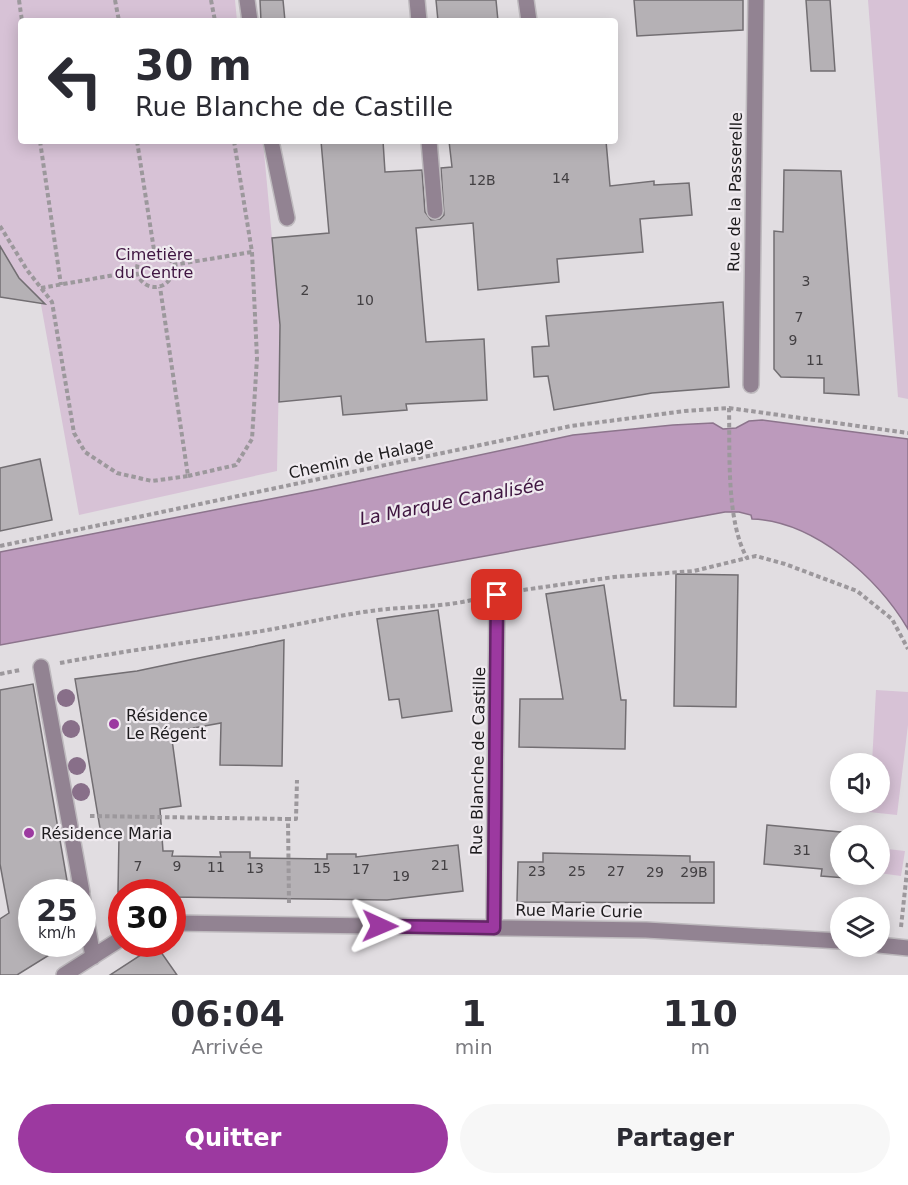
<!DOCTYPE html>
<html lang="fr">
<head>
<meta charset="utf-8">
<style>
	:root { --surface:#fff; --page:#f7f7f7; --text:#2b2b33; --muted:#7c7c81; --accent:#9c39a0 }
	body { margin:0; font-family:"DejaVu Sans",sans-serif; background:var(--page); color:var(--text); height:100vh; display:flex; flex-direction:column; font-size:22px; white-space:nowrap }
	* { box-sizing:border-box; margin:0 }
	p { font-size:20px; color:var(--muted) }
	.icon { flex:none; width:33px; height:33px; fill:none; stroke:currentColor; stroke-width:2; stroke-linecap:round; stroke-linejoin:round }
	.map { position:relative; height:975px; overflow:hidden }
	.drawer { display:flex; flex-direction:column; background:var(--surface); flex:1 }
	.drawer>* { flex:none }
	.banner { position:absolute; left:18px; top:18px; width:600px; height:126px; border-radius:6px; box-shadow:0 3px 15px #0003; background:#fff; color:var(--text); overflow:hidden }
	.controls { position:absolute; left:830px; top:753px; display:grid; gap:12px }
	.controls a { display:grid; place-items:center; width:60px; height:60px; border-radius:50%; background:var(--surface); box-shadow:0 3px 15px #0003; font-size:30px }
	.speed { position:absolute; left:18px; top:879px; display:flex; gap:12px; font-size:30px; font-weight:700; text-align:center }
	.speed>* { display:grid; place-content:center; width:78px; height:78px; border-radius:50%; background:var(--surface); box-shadow:0 3px 15px #0003; line-height:1 }
	.speed small { font-size:15px; font-weight:400 }
	.speed .limit { border:9px solid #d22; background:#fff; color:#111 }
	.pin { position:absolute; display:grid; place-items:center; width:51px; height:51px; color:#fff; margin:-26px; border-radius:12px; box-shadow:0 3px 9px #0006 }
	.me { position:absolute; width:66px; margin:-33px; rotate:91deg; stroke-linejoin:round; filter:drop-shadow(0 0 4px #0008) }
	.turn { display:flex; align-items:center; gap:21px; height:126px; padding:0 18px; font-size:27px }
	.turn .icon { width:78px; height:78px; stroke-width:2.5 }
	.turn b { display:block; font-size:42px; line-height:51px }
	.eta { display:flex; justify-content:space-evenly; align-items:center; height:102px; text-align:center }
	.eta b { font-size:36px; font-weight:600; line-height:42px }
	.cta { display:flex; gap:12px; margin-top:auto; padding:12px 18px }
	.cta a { flex:1; height:69px; border-radius:36px; background:var(--accent); color:#fff; font-size:24px; font-weight:600; line-height:69px; text-align:center }
	.cta a+a { background:var(--page); color:var(--text) }
	.map>svg:first-child { display:block }
	.green { fill:#d7c2d6 }
	.water { fill:#bc9abc; stroke:#8c748c; stroke-width:1.5 }
	.building { fill:#b5b1b5; stroke:#726e72; stroke-width:1.5 }
	.lines { fill:none; stroke-linecap:round; stroke-linejoin:round }
	.service-casing { stroke:#bebabe; stroke-width:18 }
	.minor-casing { stroke:#bebabe; stroke-width:18 }
	.path { stroke:#9c989c; stroke-width:4; stroke-dasharray:4.5 3; stroke-linecap:butt }
	.service { stroke:#928392; stroke-width:15 }
	.minor { stroke:#928392; stroke-width:15 }
	.tree { fill:#886f89 }
	.route-casing { stroke:#652568; stroke-width:15 }
	.route { stroke:#9c39a0; stroke-width:10 }
	.poi-dot { fill:#9c39a0; stroke:#efeaef; stroke-width:2 }
	.labels { text-anchor:middle; dominant-baseline:central; stroke-width:4.5; stroke-linejoin:round; paint-order:stroke }
	.number-label { font-size:14px; fill:#434043 }
	.street-label { font-size:16px; fill:#1d1b1d; stroke:#efeaef }
	.park-label { font-size:16px; fill:#3f1541; stroke:#efeaef }
	.poi-label { font-size:16px; fill:#1d1b1d; stroke:#efeaef; text-anchor:start }
	.water-label { font-size:18px; font-style:italic; fill:#3f1540; stroke:#efeaef }
</style>
</head>
<body>
<div class="map">
<svg width="908" height="975" viewBox="0 0 908 975">
	<rect width="100%" height="100%" fill="#e1dde1"/>
	<path class="green" d="M0 0H235L237 21H21V141H263L280 325 277 471 79 515 40 299 19 278 0 246Z
		M868 0H908V399L898 397Z
		M876 690 908 692V725L897 815 869 812V803L879 802V764L872 763Z
		M879 848 905 851 901 876 879 873Z"/>
	<path class="water" d="M762 420 908 439V629C877 577 814 521 752 519L751 515 739 512H725L0 645V552L321 489 573 435 673 425 713 423 723 429 736 428 749 421Z"/>
	<path class="building" d="M260 0H283L285 21H261Z
		M436 0H496L498 21H438Z
		M634 0H743V30L637 36Z
		M806 0H830L835 71H811Z
		M321 141H383L385 172 422 170 425 212 431 220 440 219 444 215 441 168 452 167 449 141H606L610 186 654 181V185L689 183 692 215 640 219 643 252 557 259 559 282 478 290 473 223 416 228 426 342 484 339 487 400 406 404 407 410 343 415 341 396 279 402 280 325 272 238 329 233Z
		M784 170 841 171 859 395 824 393V378L781 377 774 369V231L783 232Z
		M0 246 19 278 45 304 0 297Z
		M723 302 729 387 652 393 554 410 548 376 534 377 532 347 549 346 546 316Z
		M40 459 52 520 0 531V468Z
		M676 574 738 575 736 707 674 706Z
		M604 585 621 700H626L625 749 519 747 520 699H563L546 594Z
		M438 610 452 711 402 718 399 699 389 700 377 619Z
		M284 640 282 766 220 765 221 723 171 732 181 806 160 809 163 851H173L172 856 221 857 220 852H250V858L327 859V854H356V857L458 845 463 891 387 900 172 897V892H118L119 836 102 840 75 679 137 671Z
		M33 684 69 892H32V944H67L17 975H0V919L9 913 0 864V690Z
		M767 825 851 833V836H840V874H846V878L821 876 822 869 764 864Z
		M543 853 690 856V862H714V903L517 902 518 862H543Z
		M156 945 177 975H110Z"/>
	<g class="lines">
		<defs>
			<path id="service" d="M247 0 250 21
				M417 0 419 21
				M526 0 529 21
				M271 141 287 218
				M429 141 435 211"/>
			<path id="minor" d="M751 385 756 0
				M41 667 82 892
				M82 895 93 957
				M172 923 646 930 840 941
				M494 928 497 595
				M879 945 908 948
				M64 975 122 938"/>
		</defs>
		<use href="#service" class="service-casing"/>
		<use href="#minor" class="minor-casing"/>
		<path class="path" d="M19 0 22 21
			M115 0 119 21
			M211 0 215 21
			M40 141 61 285
			M137 141 154 250
			M0 226 27 270 52 302 74 433 85 452 117 473 152 481 188 476 160 287
			M137 269a18 18 0 1 1 36 0a18 18 0 1 1-36 0Z
			M173 265 252 252
			M41 288 137 271
			M729 408C730 452 726 521 747 558L756 556 785 564 857 591 892 619 908 649
			M188 476 236 465 252 439 257 358 252 252 234 141
			M0 546 571 426 685 411 729 408 908 433
			M516 591 614 577 694 571 747 558
			M60 663C118 652 177 644 236 635 282 629 326 617 371 611 406 606 441 608 476 599
			M0 674 20 670
			M90 816 288 819
			M289 903 288 819H296L297 780
			M901 927 908 862"/>
		<use href="#service" class="service"/>
		<use href="#minor" class="minor"/>
	</g>
	<g class="tree">
		<circle cx="66" cy="698" r="9"/>
		<circle cx="71" cy="729" r="9"/>
		<circle cx="77" cy="766" r="9"/>
		<circle cx="81" cy="792" r="9"/>
	</g>
	<g class="lines">
		<defs>
			<path id="route" d="M380 926 494 928 497 595"/>
		</defs>
		<use href="#route" class="route-casing"/>
		<use href="#route" class="route"/>
	</g>
	<g class="poi-dot">
		<circle cx="114" cy="724" r="6"/>
		<circle cx="29" cy="833" r="6"/>
	</g>
	<g class="labels">
		<g class="number-label">
			<text x="561" y="178">14</text>
			<text x="482" y="180">12B</text>
			<text x="806" y="281">3</text>
			<text x="305" y="290">2</text>
			<text x="365" y="300">10</text>
			<text x="799" y="317">7</text>
			<text x="793" y="340">9</text>
			<text x="815" y="360">11</text>
			<text x="802" y="850">31</text>
			<text x="440" y="865">21</text>
			<text x="138" y="866">7</text>
			<text x="177" y="866">9</text>
			<text x="216" y="867">11</text>
			<text x="255" y="868">13</text>
			<text x="322" y="868">15</text>
			<text x="361" y="869">17</text>
			<text x="537" y="871">23</text>
			<text x="577" y="871">25</text>
			<text x="616" y="871">27</text>
			<text x="655" y="872">29</text>
			<text x="694" y="872">29B</text>
			<text x="401" y="876">19</text>
		</g>
		<g class="street-label">
			<text transform="translate(735 192) rotate(-89)">Rue de la Passerelle</text>
			<text transform="translate(361 458) rotate(-12)">Chemin de Halage</text>
			<text transform="translate(478 761) rotate(-89)">Rue Blanche de Castille</text>
			<text transform="translate(579 911) rotate(1)">Rue Marie Curie</text>
		</g>
		<g class="park-label">
			<text x="154" y="254">Cimetière<tspan x="154" dy="18">du Centre</tspan></text>
		</g>
		<g class="poi-label">
			<text x="126" y="715">Résidence<tspan x="126" dy="18">Le Régent</tspan></text>
			<text x="41" y="833">Résidence Maria</text>
		</g>
		<g class="water-label">
			<text transform="translate(452 501) rotate(-11)">La Marque Canalisée</text>
		</g>
	</g>
</svg>
<div class="controls">
<a><svg class="icon" aria-label="sound" viewBox="0 0 24 24"><path d="M4 9h4l5-4v14l-5-4H4zM17 9q2 3 0 6"/></svg></a>
<a><svg class="icon" aria-label="search" viewBox="0 0 24 24"><circle cx="10" cy="10" r="6"/><path d="M15 15l6 6"/></svg></a>
<a><svg class="icon" aria-label="layers" viewBox="0 0 24 24"><path d="M12 4l9 5-9 5-9-5zM3 14l9 5 9-5"/></svg></a>
</div>
<div class="speed"><div>25<small>km/h</small></div><div class="limit">30</div></div>
<div class="pin" style="left:497px;top:595px;background:#d93025"><svg class="icon" aria-label="arrive" viewBox="0 0 24 24"><path d="M6 21V4h12l-3 4 3 4H6"/></svg></div>
<svg class="me" style="left:380px;top:926px" viewBox="-20 -20 40 40"><path d="M0-17L14 15 0 8-14 15z" fill="#9c39a0" stroke="#fff" stroke-width="4"/></svg>
<div class="banner">
<div class="turn"><svg class="icon" aria-label="left" viewBox="0 0 24 24"><path d="M17 20v-9H6M10 6l-5 5 5 5"/></svg><div><b>30 m</b>Rue Blanche de Castille</div></div>
</div>
</div>
<section class="drawer">
<div class="eta">
<div><b>06:04</b><p>Arrivée</p></div>
<div><b>1</b><p>min</p></div>
<div><b>110</b><p>m</p></div>
</div>
<div class="cta"><a>Quitter</a><a>Partager</a></div>
</section>
</body>
</html>
